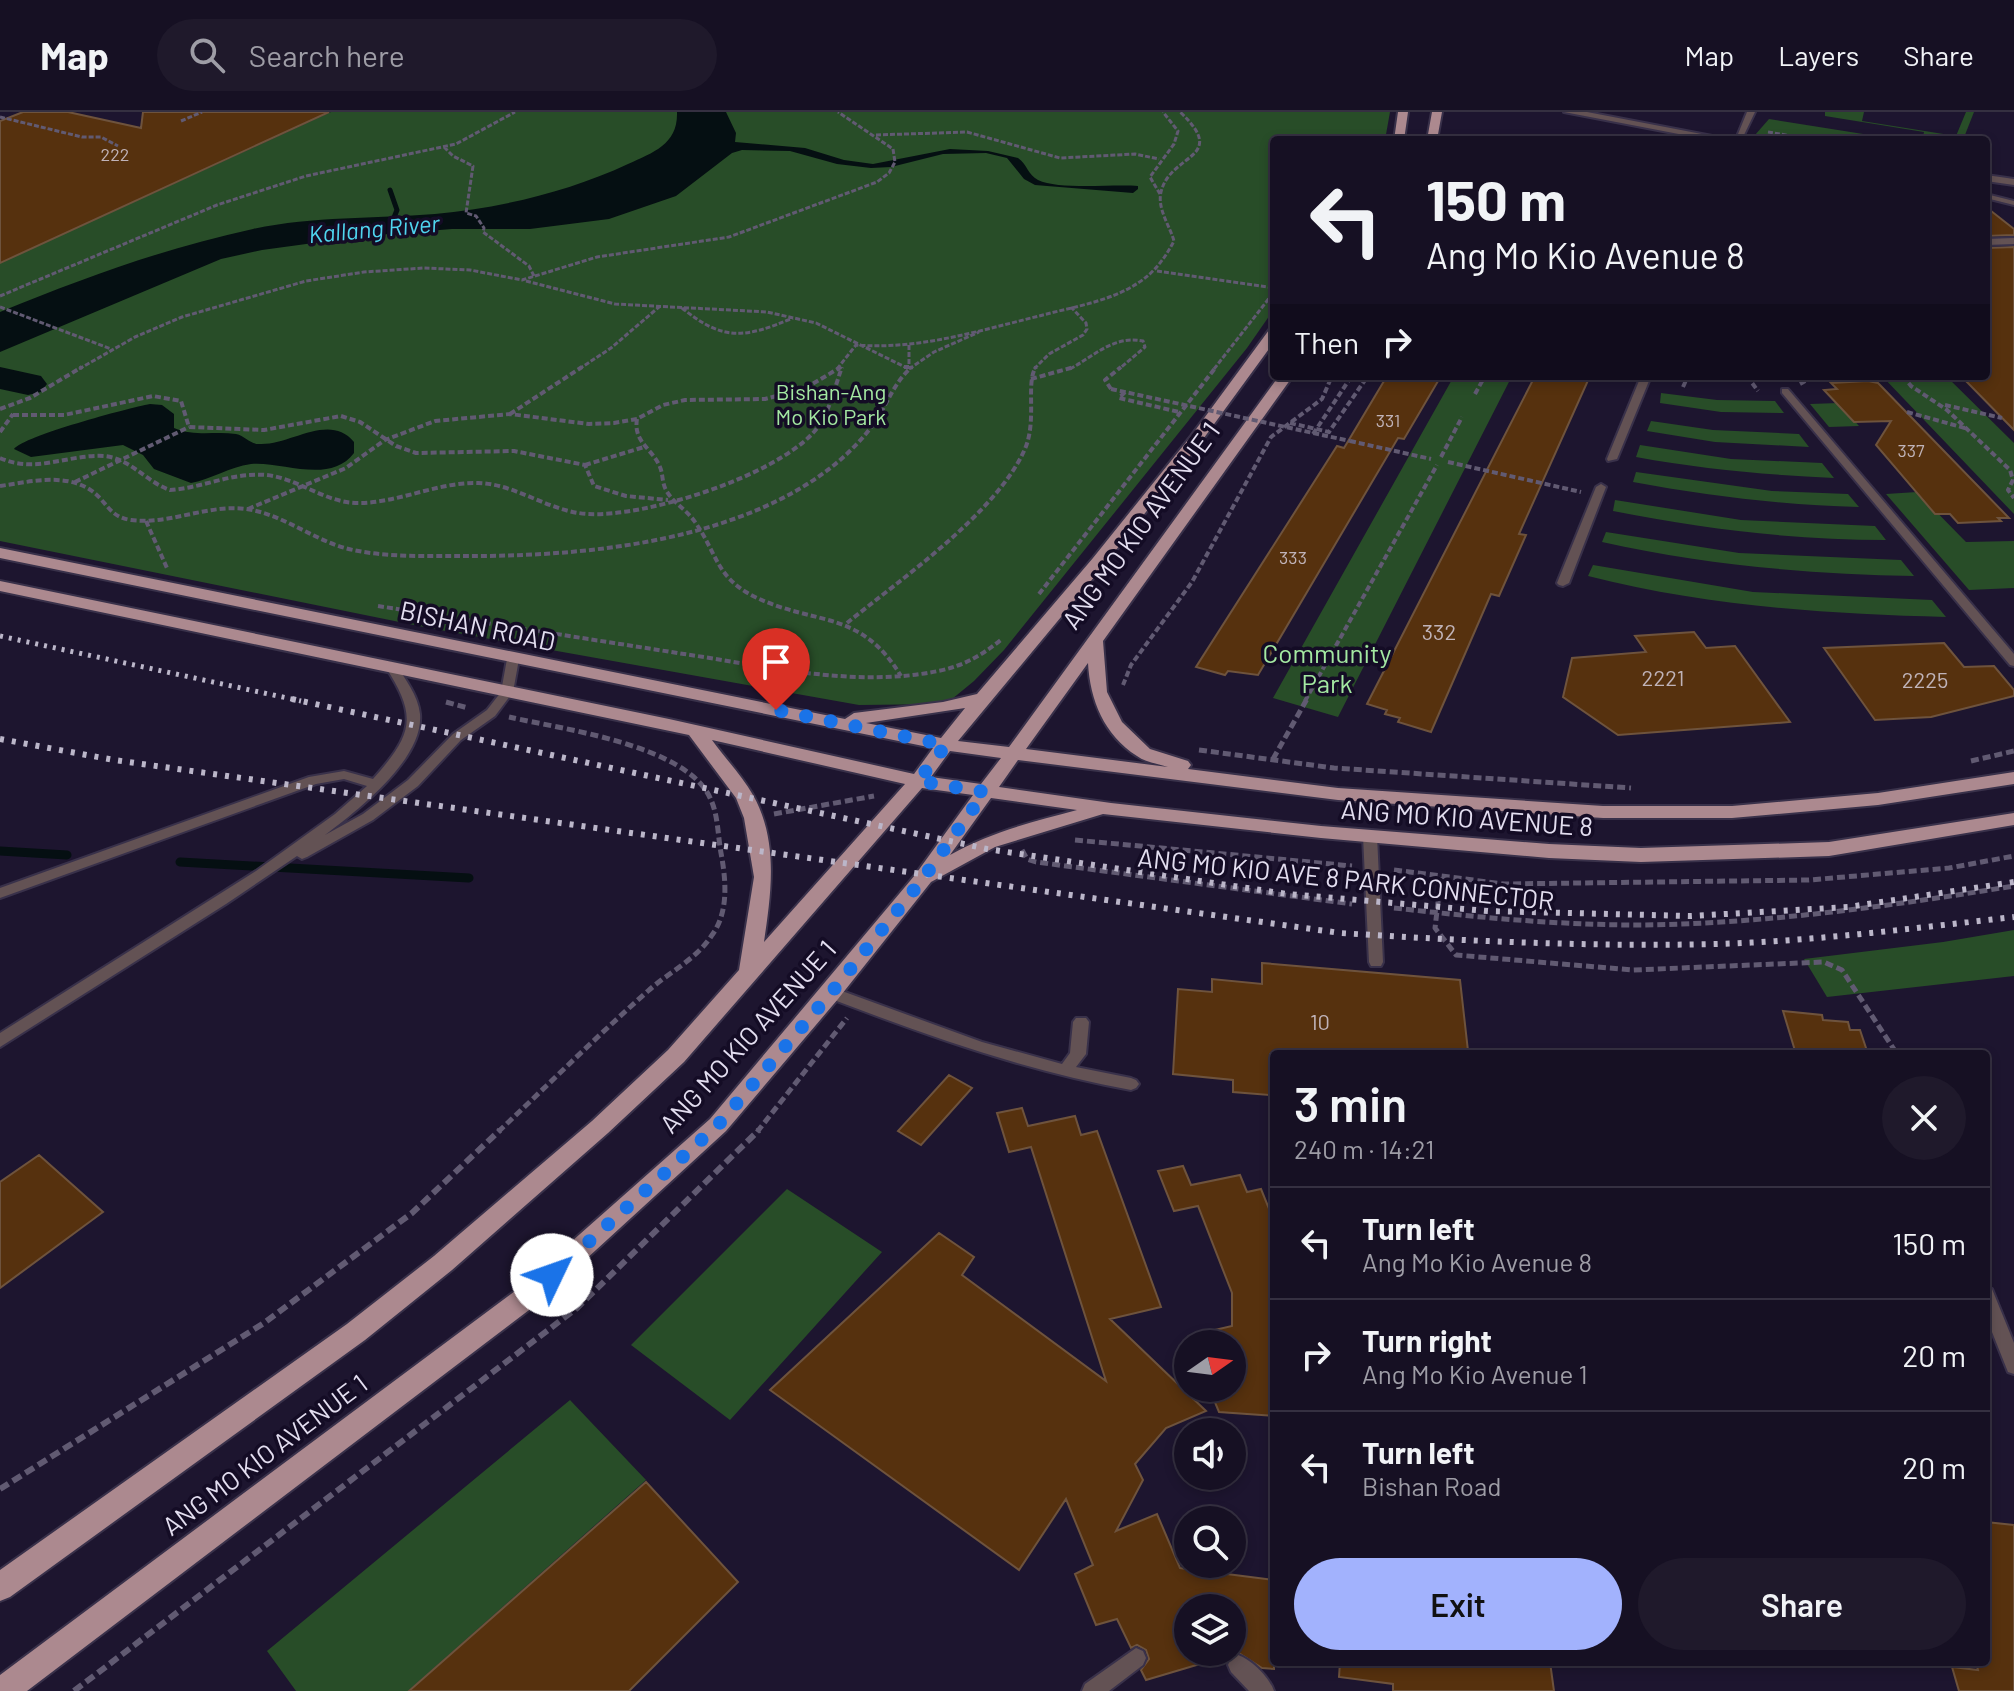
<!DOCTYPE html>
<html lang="en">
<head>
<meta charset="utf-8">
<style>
	:root { --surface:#161023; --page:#1f192b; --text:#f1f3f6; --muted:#9e9da6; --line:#353041; --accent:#a2b2fd }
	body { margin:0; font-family:Barlow,sans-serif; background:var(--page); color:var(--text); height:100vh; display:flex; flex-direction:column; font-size:30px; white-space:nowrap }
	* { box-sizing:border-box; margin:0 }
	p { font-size:26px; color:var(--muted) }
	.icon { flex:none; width:44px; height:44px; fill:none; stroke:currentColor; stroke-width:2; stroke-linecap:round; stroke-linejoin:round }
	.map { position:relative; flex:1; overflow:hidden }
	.details { position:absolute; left:1270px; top:938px; width:720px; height:616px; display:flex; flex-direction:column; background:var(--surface); border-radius:8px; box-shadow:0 4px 12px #0003,0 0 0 2px var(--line) }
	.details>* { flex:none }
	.top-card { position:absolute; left:1270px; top:24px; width:720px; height:244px; border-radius:8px; box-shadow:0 4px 12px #0003,0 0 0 2px var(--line); background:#161023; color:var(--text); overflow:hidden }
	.needle { width:52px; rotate:76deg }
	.controls { position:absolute; left:1174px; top:1218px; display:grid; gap:16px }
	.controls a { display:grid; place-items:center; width:72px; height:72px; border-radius:50%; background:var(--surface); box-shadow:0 4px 12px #0003,0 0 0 2px var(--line); font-size:40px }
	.pin { position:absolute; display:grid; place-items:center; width:68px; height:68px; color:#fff; margin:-82px -34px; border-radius:50% 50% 50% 0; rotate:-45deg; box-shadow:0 0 8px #0007 }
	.pin .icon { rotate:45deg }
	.me { position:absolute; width:88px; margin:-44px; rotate:48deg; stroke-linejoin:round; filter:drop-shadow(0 0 6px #0008) }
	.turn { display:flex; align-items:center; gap:28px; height:168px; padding:0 24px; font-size:36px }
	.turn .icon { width:104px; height:104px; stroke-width:2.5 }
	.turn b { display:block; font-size:56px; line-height:68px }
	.then { display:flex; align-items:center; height:76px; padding:0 24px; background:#0003; gap:16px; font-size:30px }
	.round { display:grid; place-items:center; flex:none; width:84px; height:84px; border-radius:42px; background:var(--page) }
	.head { display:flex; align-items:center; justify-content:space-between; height:136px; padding:0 24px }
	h1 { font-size:48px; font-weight:600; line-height:60px }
	.action { display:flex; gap:16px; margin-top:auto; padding:16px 24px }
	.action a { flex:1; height:92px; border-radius:48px; background:var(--accent); color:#111; font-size:32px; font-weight:600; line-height:92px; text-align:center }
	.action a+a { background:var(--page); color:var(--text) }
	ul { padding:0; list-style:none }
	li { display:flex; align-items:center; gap:24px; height:112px; padding:0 24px; border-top:2px solid var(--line) }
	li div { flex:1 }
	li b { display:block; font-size:30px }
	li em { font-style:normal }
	header { display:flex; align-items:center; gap:48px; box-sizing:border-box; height:112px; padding:0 40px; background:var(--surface); border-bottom:2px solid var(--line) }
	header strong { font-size:38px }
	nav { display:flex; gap:44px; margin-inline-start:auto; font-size:28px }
	.search { width:560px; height:72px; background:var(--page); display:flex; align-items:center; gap:20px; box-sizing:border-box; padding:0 28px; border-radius:44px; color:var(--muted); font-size:30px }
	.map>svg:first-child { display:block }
	.green { fill:#284d28 }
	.water { fill:#050f12 }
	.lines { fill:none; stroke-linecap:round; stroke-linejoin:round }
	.stream-far1 { stroke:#050f12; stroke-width:5 }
	.stream { stroke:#050f12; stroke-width:9 }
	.river { fill:#050f12; fill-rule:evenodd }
	.building { fill:#56310e; stroke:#6e533d; stroke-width:2; fill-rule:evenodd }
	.lane-casing { stroke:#39314a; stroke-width:4 }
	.street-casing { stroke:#39314a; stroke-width:4 }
	.primary-casing { stroke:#39314a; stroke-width:4 }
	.path-far3 { stroke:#615a72; stroke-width:3; stroke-dasharray:5 2; stroke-linecap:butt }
	.path-far2 { stroke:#615a72; stroke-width:4; stroke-dasharray:6 3; stroke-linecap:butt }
	.path-far1 { stroke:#615a72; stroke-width:5; stroke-dasharray:8 4; stroke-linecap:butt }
	.path { stroke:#615a72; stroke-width:6; stroke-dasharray:10 5; stroke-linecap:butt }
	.lane { fill:#635254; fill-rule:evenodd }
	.street { fill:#635254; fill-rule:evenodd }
	.primary { fill:#ac898f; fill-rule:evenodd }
	.rail-far1 { stroke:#bbb6c9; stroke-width:5; stroke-dasharray:3 6; stroke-linecap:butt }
	.rail { stroke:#bbb6c9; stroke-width:6; stroke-dasharray:4 8; stroke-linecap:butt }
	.path-bridge { stroke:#615a72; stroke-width:4; stroke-dasharray:6 3; stroke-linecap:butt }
	.route { stroke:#1a73e8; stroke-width:14; stroke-dasharray:0 25.2 }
	.labels { text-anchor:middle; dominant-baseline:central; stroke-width:7; stroke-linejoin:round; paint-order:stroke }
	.far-number-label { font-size:18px; fill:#c0b3b8 }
	.far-park-label { font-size:22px; fill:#a4e9a2; stroke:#140c25 }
	.number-label { font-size:22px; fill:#c0b3b8 }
	.far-water-label { font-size:24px; font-style:italic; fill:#4fd5ef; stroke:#140c25 }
	.street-label { font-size:26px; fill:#e3def0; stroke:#140c25 }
	.park-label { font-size:26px; fill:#a4e9a2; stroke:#140c25 }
</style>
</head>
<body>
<header>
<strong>Map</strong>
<div class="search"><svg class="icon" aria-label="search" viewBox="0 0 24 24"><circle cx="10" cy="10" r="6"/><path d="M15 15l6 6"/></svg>Search here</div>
<nav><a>Map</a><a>Layers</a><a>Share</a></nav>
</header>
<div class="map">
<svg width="2014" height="1579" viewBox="0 0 2014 1579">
	<rect width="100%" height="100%" fill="#1d152f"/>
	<path class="green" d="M331 0H1390L1385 28H1274V197L1247 236 1004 538 974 569 946 592 859 593 429 516 0 429V151Z
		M1825 0H1864L1862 9 1956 24 1966 0H1974L1963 28H1931L1923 25 1924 20 1825 4Z
		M1769 7 1901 28H1785L1755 23Z
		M1454 264H1512L1338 605 1273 586Z
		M1882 264H1946L2014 331V402Z
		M1661 281 1717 288 1775 289 1784 301 1721 300 1660 291Z
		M1839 291 1859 314 1829 315 1810 292Z
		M1651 309 1713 318 1799 322 1809 335 1715 330 1647 319Z
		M1640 333 1731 347 1822 351 1834 366C1767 363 1702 357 1636 345Z
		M1636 360 1772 379 1848 382 1859 395C1783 393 1708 384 1633 370Z
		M1917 380 1966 430 2014 429V476L1969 478 1886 382Z
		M1615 388 1741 408 1875 414 1886 428C1793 428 1705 417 1613 399Z
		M1606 420 1739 441 1901 448 1914 464C1808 462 1705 453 1602 430Z
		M1593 453 1753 480 1932 488 1946 505C1825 502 1706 494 1588 464Z
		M2014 818V864L1827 885 1804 847 1943 830Z
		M787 1077 882 1140 730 1308 631 1233Z
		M570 1288 646 1368 408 1579H296L267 1539Z"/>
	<path class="water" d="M677 0H726L736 21 735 30 805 36 844 48 873 52 950 37 988 39 1018 46C1027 52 1028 63 1038 68 1058 78 1112 72 1138 74V77L1133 81 1035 73 1024 67 1007 46 986 41 943 42 891 55 871 56 837 52 790 39 742 38 732 41 676 84 609 107 530 117H452L365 124 262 138 221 147 0 240V200C83 166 165 136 253 117 313 104 374 107 435 102 500 96 568 80 628 52 654 40 678 32 677 0Z
		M150 292 162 293 174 302V316C195 325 215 319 236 322 245 324 250 332 259 332 290 334 329 300 354 330V341C330 373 282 349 251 352 229 355 212 367 191 371L154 357 143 343 123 333 31 345 14 337C24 324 128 296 150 292Z"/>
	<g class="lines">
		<path class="stream-far1" d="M390 78 397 98 391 113"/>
		<path class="stream" d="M0 739 67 743
			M180 750 469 766"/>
		<path class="river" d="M0 255 41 264 47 272 41 280 28 283 0 277Z"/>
	</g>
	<path class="building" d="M23 0H68L141 16 143 0H329L0 151V9Z
		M1986 95 2014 117V123L1986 124Z
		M2014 135V318L1961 264H1986V136Z
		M1387 264H1441L1404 327 1398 326 1258 563 1228 559 1225 563 1196 555 1337 334 1344 336Z
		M1535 264H1590L1519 422 1526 423 1499 484 1491 482 1431 620 1398 610 1400 606 1385 602 1387 598 1367 592Z
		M1868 269 1878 271 2009 406H1998L2001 409 1958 411 1950 402H1935L1876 333 1891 309 1854 310 1824 278 1837 277 1831 271Z
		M1694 520 1706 536 1735 534 1790 610 1618 623 1563 585 1572 546 1646 540 1635 524Z
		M1944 531 1964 555 1994 554 2014 578V584L1931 605 1875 608 1824 536Z
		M1262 851 1460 868 1468 939 1438 937V942H1270L1269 983 1233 980V968L1173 962 1178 877 1212 880V867L1262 872Z
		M1783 899 1822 903 1823 908 1848 910 1850 918H1860L1868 942H1796Z
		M949 963 972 976 921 1033 898 1019Z
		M1022 996 1028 1014 1075 1004 1081 1023 1097 1019 1161 1195 1110 1207 1206 1299 1166 1316 1135 1352 1143 1368 1116 1419 1157 1402 1180 1456 1274 1468V1557L1262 1556 1237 1540 1230 1543 1226 1551 1210 1549 1146 1568 1141 1558 1149 1547 1146 1538 1137 1533 1131 1536 1117 1507 1096 1513 1075 1462 1093 1453 1066 1387 1019 1458 770 1278 939 1121 974 1145 962 1163 1106 1269 1031 1035 1009 1040 997 1001ZM1188 1496H1232V1540H1188Z
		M39 1043 103 1100 0 1176V1070Z
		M1183 1054 1191 1073 1240 1063 1247 1080 1261 1077 1274 1109V1304L1219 1300 1209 1276H1232V1232H1192L1189 1224 1232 1214V1181L1198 1094 1174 1099 1158 1059Z
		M646 1370 738 1470 629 1579H409Z
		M1986 1410 2014 1413V1579H1959L1952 1555 1978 1558 1976 1550H1986Z
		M1340 1550H1550L1554 1579H1393V1572L1339 1565Z"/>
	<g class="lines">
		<defs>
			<path id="lane" d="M1747 0H1755L1743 25 1736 27Z
				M1986 82 2014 89V93L1986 86Z
				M2014 126V132L1986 133V127Z
				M1641 264H1651L1617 347 1608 349 1607 347Z
				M1782 277H1788L2014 542V554L2010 553 1782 281Z
				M1601 372 1606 375 1569 471 1563 474 1559 473 1557 471 1596 375Z
				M513 543 519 547 513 580 495 604 461 628 418 674 373 708 307 745 302 747 297 744 226 792 0 935V921L256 759 335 702 367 674 344 667 316 672 0 786V776L309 665 344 659 373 667C413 622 418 605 385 554L387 551H395C405 567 418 583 420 602 424 647 357 699 325 723L363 702 408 668 453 622 487 598 501 580 507 547Z
				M1370 719 1377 724 1383 850 1381 854H1371L1369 850 1363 724Z
				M831 875 982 930 1062 952 1070 941 1073 910 1076 906H1086L1089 910 1086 942 1076 955 1131 966 1136 968 1139 972 1136 976 1131 978C1025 959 926 923 826 885L824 881 826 877Z
				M1986 1174 1992 1177 2014 1231V1262L2008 1260 1986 1205Z
				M1136 1536 1143 1539 1146 1546 1143 1553 1109 1579H1082L1085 1572Z
				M1238 1543C1252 1548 1269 1565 1274 1579H1249L1231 1560 1228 1553 1231 1546Z"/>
			<path id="street" d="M1564 0H1587L1733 28H1710Z
				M1741 23 1757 26 1758 28H1737V24Z
				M1986 63 2014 67V73L1986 69Z"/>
			<path id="primary" d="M1398 0H1408L1404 28H1394Z
				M1432 0H1442L1437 28H1427Z
				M1274 217V230L1201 330 1105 452 958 629 1009 635 1279 264H1293L1103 529 1107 580 1122 610 1150 637 1188 649 1191 653 1188 657 1338 676 1603 694H1732L1878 681 2014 660V672L1878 693 1732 706H1603L1338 688 1018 648 999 675 1111 691 1321 714 1549 732 1641 736 1829 730 2014 701V713L1829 744 1641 750 1549 746 1321 726 1103 702 995 735 931 770 838 887 726 1019 537 1192 27 1579H0V1563L519 1176 710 1007 915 763 973 683 922 676 684 950 608 1021 452 1158 365 1228 10 1485 0 1489V1458L347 1212 434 1144 592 1009 668 938 739 858 754 765 744 706 736 686 689 623 0 479V469L669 607 914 662 933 636 0 446V436L845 607 854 601 943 590 977 582 1093 446 1191 324 1269 218ZM1088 551C1090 588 1104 623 1137 644 1145 650 1158 652 1168 655L1026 637ZM965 596 941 626 866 611ZM712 628 905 672 764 830C771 782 779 729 753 683 742 664 725 646 712 628ZM950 639 1001 646 981 672 931 665ZM991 686 1077 698C1032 710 991 720 950 743Z"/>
		</defs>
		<use href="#lane" class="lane-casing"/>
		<use href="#street" class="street-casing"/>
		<use href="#primary" class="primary-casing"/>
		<path class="path-far3" d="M0 5 82 25H101L118 34
			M181 9 202 0
			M1768 20 1815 28
			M876 23 967 20 1060 46 1135 42 1159 47
			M444 35 453 44 473 54 466 101 476 104 484 116 483 120 529 154 534 164
			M1160 82 1150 65 1174 32 1178 19 1163 0
			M1157 159 1274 176
			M526 169 615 192 767 200 816 211 909 257
			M0 184 217 93 306 64 456 32 515 0
			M0 195 111 237
			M682 196C724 230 745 226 793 206
			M909 233V257
			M79 257 135 225 182 205 306 169 364 160 424 156 470 158 522 168 597 145 729 125 877 70 889 61 895 50 893 37 838 0
			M579 257 611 236 659 195
			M837 257 856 233C919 238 978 219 1039 204 1072 195 1109 190 1138 171 1155 160 1165 146 1174 129 1170 114 1157 97 1161 80 1170 41 1230 47 1180 0
			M909 257 934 240 979 220
			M1034 257 1049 242 1083 223 1087 217 1086 211 1071 195
			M1070 257C1094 244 1114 223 1143 229L1145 235 1119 257
			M1214 257 1274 180"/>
		<path class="path-far2" d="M904 255H909
			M1747 264 1758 279
			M1903 264 1911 274 1947 298 2010 358 2013 368 2008 378 2014 386
			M1031 267 1074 255
			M1800 272 1809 267 1860 264
			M1683 275 1688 264
			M1111 277 1105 268 1121 255
			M1125 280 1119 286 1179 300
			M1475 282 1485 264
			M1945 293 2002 306
			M0 297 30 286 82 255
			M1907 300 1965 316
			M510 302 582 255
			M13 303H64L153 284 181 289 189 315 264 318 341 304 360 310 396 334 416 341 514 339 585 353 594 374 626 384 668 388
			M637 307C633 330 652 336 660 355 663 362 662 371 666 378 673 391 687 398 695 410 717 441 716 466 755 485 816 514 860 497 901 564
			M1290 311 1329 320 1365 268 1351 265
			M0 320 13 302
			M1350 329 1431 347
			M1441 345 1462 305
			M0 346C36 362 68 342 104 344 130 346 146 370 170 378 202 376 233 360 266 363 298 366 325 391 358 391 399 391 437 370 478 371 517 372 549 400 588 402 647 405 772 365 813 321 829 304 834 277 842 255
			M1448 350 1581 380
			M585 353 644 335
			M75 370 189 315
			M0 374C28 370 63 361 89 377 107 388 108 405 131 408 170 413 207 392 246 397 284 402 315 430 353 438 387 445 422 444 456 444 573 445 719 433 818 365 840 350 860 331 875 310 888 291 894 270 912 255
			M248 397 346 356 385 328 435 309 510 302 589 312 614 311 637 307 663 293 685 288 765 287 804 277 841 255
			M146 409 167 456
			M1039 482 1216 255
			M378 494C480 510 582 526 684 542 765 554 856 576 938 559 964 554 982 543 1002 527
			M847 511C901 467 995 402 1024 339 1038 310 1025 271 1036 255
			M1123 573 1131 553 1192 470 1271 325 1322 287 1332 264
			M1305 589 1437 353"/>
		<path class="path-far1" d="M446 590 468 596
			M1199 638 1334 656 1631 676
			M1273 647 1307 587
			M1971 649 2014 639
			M774 702 874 684
			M1075 728 1352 754
			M1022 738 1027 747 1036 750 1352 792
			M1394 758 1504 772 1809 768 1949 756 2014 744
			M1441 765 1435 816 1456 843 1633 858 1824 850 1842 858 1897 942
			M1394 796C1475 805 1556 813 1638 813 1764 812 1890 794 2014 774
			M498 1020C548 973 597 924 648 879 669 860 697 847 712 823 729 800 726 768 721 741 718 725 718 703 711 688 689 633 561 617 509 605
			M757 1020 847 906"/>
		<path class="path" d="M0 1377 264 1211 412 1101 500 1018
			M74 1579 577 1196 759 1018"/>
		<use href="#lane" class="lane"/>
		<use href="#street" class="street"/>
		<use href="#primary" class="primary"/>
		<path class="rail-far1" d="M0 524 301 589"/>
		<path class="rail" d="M292 587 987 737 1287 782 1488 799 1691 804 1848 795 2014 770
			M0 627 114 648 1340 821C1466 829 1591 835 1717 832 1816 829 1915 816 2014 805"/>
		<path class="path-bridge" d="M1111 277 1350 329
			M1313 322 1351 265"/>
	</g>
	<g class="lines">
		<path class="route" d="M552 1163 718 1013 831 881 922 768 985 680 918 669 946 633 776 598"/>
	</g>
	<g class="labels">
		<g class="far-number-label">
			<text x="115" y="42">222</text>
			<text x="1388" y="308">331</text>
			<text x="1911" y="338">337</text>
			<text x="1293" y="445">333</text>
		</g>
		<g class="far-park-label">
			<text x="831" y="279">Bishan-Ang<tspan x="831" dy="25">Mo Kio Park</tspan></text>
		</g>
		<g class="number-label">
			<text x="1439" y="519">332</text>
			<text x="1663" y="565">2221</text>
			<text x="1925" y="567">2225</text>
			<text x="1320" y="909">10</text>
		</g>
		<g class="far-water-label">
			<text transform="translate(374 116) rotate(-5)">Kallang River</text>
		</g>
		<g class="street-label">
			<text transform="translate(1140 413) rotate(-54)">ANG MO KIO AVENUE 1</text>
			<text transform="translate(478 513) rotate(12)">BISHAN ROAD</text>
			<text transform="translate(1467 705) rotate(4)">ANG MO KIO AVENUE 8</text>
			<text transform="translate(1346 766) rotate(6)">ANG MO KIO AVE 8 PARK CONNECTOR</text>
			<text transform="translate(747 924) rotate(-48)">ANG MO KIO AVENUE 1</text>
			<text transform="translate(264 1342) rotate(-37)">ANG MO KIO AVENUE 1</text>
		</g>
		<g class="park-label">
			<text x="1327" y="540">Community<tspan x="1327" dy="30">Park</tspan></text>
		</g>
	</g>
</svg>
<div class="controls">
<a><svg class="needle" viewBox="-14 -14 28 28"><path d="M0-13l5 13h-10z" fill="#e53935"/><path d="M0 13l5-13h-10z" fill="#9e9da6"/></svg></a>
<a><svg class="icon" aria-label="sound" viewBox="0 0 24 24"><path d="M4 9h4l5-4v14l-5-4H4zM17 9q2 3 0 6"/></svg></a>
<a><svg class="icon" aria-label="search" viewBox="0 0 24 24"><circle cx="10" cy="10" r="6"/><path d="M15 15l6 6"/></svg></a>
<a><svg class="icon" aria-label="layers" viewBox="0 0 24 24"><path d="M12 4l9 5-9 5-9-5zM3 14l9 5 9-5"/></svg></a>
</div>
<div class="pin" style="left:776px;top:598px;background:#d93025"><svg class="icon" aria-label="arrive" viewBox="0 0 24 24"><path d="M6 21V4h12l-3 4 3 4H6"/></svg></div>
<svg class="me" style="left:552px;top:1163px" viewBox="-20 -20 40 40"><circle r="19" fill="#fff"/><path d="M0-13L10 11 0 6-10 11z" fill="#1a73e8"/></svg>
<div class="top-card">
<div class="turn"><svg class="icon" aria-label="left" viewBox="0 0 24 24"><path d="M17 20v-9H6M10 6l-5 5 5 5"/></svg><div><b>150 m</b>Ang Mo Kio Avenue 8</div></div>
<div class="then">Then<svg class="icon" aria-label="right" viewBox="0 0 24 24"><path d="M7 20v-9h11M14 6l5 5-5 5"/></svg></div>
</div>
<section class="details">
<div class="head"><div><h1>3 min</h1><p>240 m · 14:21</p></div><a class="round"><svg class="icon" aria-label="close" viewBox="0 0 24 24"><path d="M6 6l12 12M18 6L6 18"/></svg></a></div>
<ul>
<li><svg class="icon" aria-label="left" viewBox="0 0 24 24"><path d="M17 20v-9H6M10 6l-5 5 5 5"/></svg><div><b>Turn left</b><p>Ang Mo Kio Avenue 8</p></div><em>150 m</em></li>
<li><svg class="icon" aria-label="right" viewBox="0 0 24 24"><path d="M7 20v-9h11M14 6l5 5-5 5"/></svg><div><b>Turn right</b><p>Ang Mo Kio Avenue 1</p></div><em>20 m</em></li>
<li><svg class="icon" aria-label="left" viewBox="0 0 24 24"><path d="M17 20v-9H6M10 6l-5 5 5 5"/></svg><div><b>Turn left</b><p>Bishan Road</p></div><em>20 m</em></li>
</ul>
<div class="action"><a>Exit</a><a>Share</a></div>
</section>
</div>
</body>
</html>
